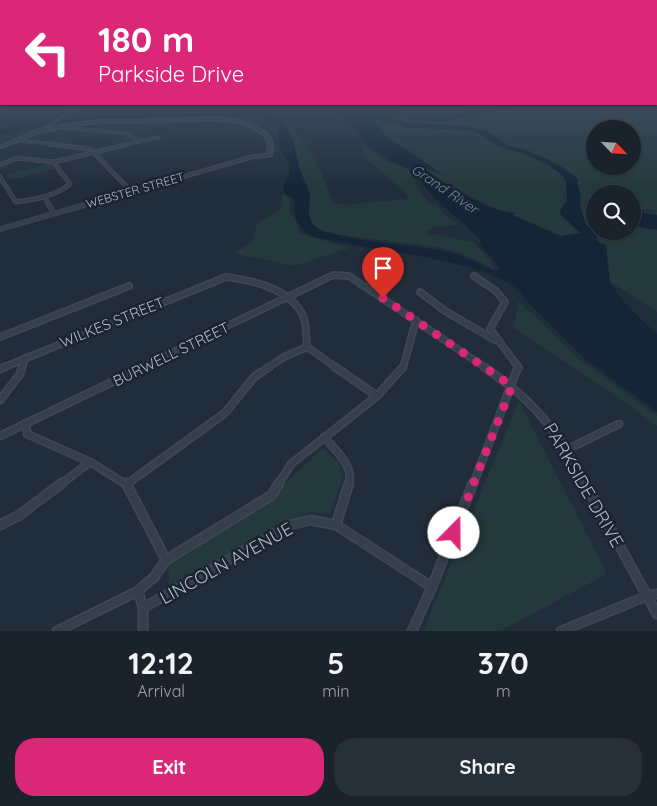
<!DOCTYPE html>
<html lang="en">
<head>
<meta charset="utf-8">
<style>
	:root { --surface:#1a222c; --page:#272f38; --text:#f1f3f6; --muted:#9fa4a9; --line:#383f48; --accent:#db2777 }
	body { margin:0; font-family:Quicksand,sans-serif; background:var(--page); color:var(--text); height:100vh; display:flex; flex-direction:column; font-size:19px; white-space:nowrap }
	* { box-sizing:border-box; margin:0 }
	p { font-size:16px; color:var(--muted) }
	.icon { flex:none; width:28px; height:28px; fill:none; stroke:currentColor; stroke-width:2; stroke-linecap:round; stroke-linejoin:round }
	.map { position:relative; height:631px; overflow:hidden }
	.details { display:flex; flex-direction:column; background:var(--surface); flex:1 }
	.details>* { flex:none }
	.guide { position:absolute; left:0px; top:0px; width:658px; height:105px; box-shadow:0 1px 4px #0004,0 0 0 1px var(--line); background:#db2777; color:#fff; overflow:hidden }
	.needle { width:32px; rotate:115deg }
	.fabs { position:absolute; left:586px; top:120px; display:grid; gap:10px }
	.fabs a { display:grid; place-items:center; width:55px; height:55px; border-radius:50%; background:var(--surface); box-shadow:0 1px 4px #0004,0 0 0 1px var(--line); font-size:25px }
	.pin { position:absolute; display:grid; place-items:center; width:42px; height:42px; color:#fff; margin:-51px -21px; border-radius:50% 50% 50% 0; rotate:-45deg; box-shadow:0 0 5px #0007 }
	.pin .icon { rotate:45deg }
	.me { position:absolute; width:55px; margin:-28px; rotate:22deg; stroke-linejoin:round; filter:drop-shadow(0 0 4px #0008) }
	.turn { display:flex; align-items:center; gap:18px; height:105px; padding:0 15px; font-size:22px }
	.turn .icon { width:65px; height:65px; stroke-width:2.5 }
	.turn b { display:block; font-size:35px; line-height:42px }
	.eta { display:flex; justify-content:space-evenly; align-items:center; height:85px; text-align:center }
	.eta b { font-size:30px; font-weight:700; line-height:35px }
	.cta { display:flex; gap:10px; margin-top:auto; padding:10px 15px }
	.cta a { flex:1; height:58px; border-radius:20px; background:var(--accent); color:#fff; font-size:20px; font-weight:700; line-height:58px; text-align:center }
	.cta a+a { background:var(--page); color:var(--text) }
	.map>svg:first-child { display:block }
	.green { fill:#24393c; fill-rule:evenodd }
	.water { fill:#162438; fill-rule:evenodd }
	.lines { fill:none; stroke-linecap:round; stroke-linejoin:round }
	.stream { stroke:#162438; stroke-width:1 }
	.river { fill:#162438; fill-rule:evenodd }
	.minor-far5-casing { stroke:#3f4854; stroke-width:4 }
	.minor-far4-casing { stroke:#3f4854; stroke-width:5 }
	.minor-far3-casing { stroke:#3f4854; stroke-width:5.5 }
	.minor-far2-casing { stroke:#3f4854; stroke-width:8 }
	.minor-far1-casing { stroke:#3f4854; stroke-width:9 }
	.minor-casing { stroke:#3f4854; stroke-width:11 }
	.tertiary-casing { stroke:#3f4854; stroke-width:3 }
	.minor-far5 { stroke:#363f4b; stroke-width:2.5 }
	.minor-far4 { stroke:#363f4b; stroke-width:3 }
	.minor-far3 { stroke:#363f4b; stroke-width:4 }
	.minor-far2 { stroke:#363f4b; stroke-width:5 }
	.minor-far1 { stroke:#363f4b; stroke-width:6 }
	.minor { stroke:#363f4b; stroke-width:8 }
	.tertiary { fill:#363f4b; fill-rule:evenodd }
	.route { stroke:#db2777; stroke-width:9; stroke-dasharray:0 16.2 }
	.labels { text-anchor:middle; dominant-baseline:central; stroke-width:5; stroke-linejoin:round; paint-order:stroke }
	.far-street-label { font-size:12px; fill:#b1bac7; stroke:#1b2430 }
	.far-water-label { font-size:14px; font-style:italic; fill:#6b84a5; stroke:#1b2430 }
	.street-label { font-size:15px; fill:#b1bac7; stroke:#1b2430 }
	.near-street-label { font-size:18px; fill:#b1bac7; stroke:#1b2430 }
</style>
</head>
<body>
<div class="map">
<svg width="657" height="631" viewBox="0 0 657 631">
	<rect width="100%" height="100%" fill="#222d3b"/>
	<path class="green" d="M0 99 1 104H78L52 119 4 118H0Z
		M657 99V312L503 212 449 186 420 165 442 175 422 160 386 137 374 121 379 119 389 121 402 113 393 107 394 104H656ZM595 129H632V166H595ZM595 194H632V231H595Z
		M139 104H255L250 109 151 111 138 108Z
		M288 128C307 131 326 186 334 203L343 205 409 199 405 192 361 154 364 146 389 163 409 169C413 181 422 191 427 203L439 206 446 216 459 225 434 227 426 231 427 235 410 236 436 235 474 242 491 262 494 269 461 253 437 247 362 238 328 233 319 229 313 225 309 217 308 206 310 195 300 171Z
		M49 164 53 169 10 180 7 174Z
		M282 193 290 199V212L297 223 299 233 350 248 294 266 232 253 252 243 257 223 282 209Z
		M518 301 579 359 657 416V426L613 394 514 328Z
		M519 401 607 574 500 631H423Z
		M323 448 341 466 342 480 330 514 308 512 169 588 168 556 288 481Z"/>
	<path class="water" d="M324 104H366L384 113 391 109 388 104H394V107C422 132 466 108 499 104 510 103 520 105 531 104L441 122 414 119 395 111 386 116 404 123 456 125 486 130 490 133 487 135 502 145 524 149 556 163 578 179 577 183 581 196 580 205 585 223 597 237V241L606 245 610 283 629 308 657 334V412L585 359 524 299C512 264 376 250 339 242 329 240 315 239 306 233 302 228 298 224 296 219 292 206 301 200 285 194 279 182 291 180 290 168 289 161 282 153 280 146 279 141 279 135 278 130L280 128 264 117 257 116 193 115 50 123 0 135V131L4 129 108 115 268 113C294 121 294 149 301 172 303 178 310 192 310 197 310 207 306 217 314 225 329 241 424 245 452 253 468 257 482 266 497 272L500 270 499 267 481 246 480 239 440 203 409 169 391 161 367 145 358 131 346 121 345 114ZM376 119 409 128 449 127 473 130 496 145 527 155 549 166 561 174 566 181 567 201 560 210 561 215 580 233 561 236 513 215 516 213C488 212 445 185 423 168L421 166 442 175 422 160 386 137 375 123Z
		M633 211 657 215V230L642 228 633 224Z"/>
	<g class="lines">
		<path class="stream" d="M535 105 550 104
			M635 210 653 211"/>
		<path class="river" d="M429 125C450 126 474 126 493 135 500 138 507 145 513 149L510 151C500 147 493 138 483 135 465 128 446 130 427 128Z"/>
		<defs>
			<path id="minor-far5" d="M60 127 129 134 139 142
				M42 130 82 104
				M15 140 60 145
				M123 145 159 137"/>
			<path id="minor-far4" d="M49 144 90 149 131 191
				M0 165 17 158 53 162 129 144
				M0 177 16 202C34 200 56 196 70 184L53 162
				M44 196 48 203
				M91 203 252 157 270 155"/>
			<path id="minor-far3" d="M47 202 54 213
				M0 229 95 202
				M331 276H349"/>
			<path id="minor-far2" d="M474 276 496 291 505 302 490 329 519 368
				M420 292 445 311 495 340
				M0 337 129 286
				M2 368 226 277C252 280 291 289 303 316 307 326 306 337 307 347L337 368
				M22 368 25 358
				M140 368 333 275 349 276 486 368
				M267 368 284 357 307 347
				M403 368 416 320"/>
			<path id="minor-far1" d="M335 367 377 396
				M484 367C536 402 556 430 586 485
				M0 369 5 367
				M0 400 20 374 22 367
				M26 423 27 434 90 462 127 485
				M0 436 143 367
				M324 437C335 450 354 465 349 485
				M566 450 619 424
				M127 484 225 413 254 377 269 367
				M60 485 90 462
				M278 485 291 464 377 396 403 367
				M473 485 518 367"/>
			<path id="minor" d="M126 483 166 560
				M585 483 657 614
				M0 525 18 516 62 483
				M336 525 349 483
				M138 591 143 608V631
				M143 608 290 525 310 520 336 525 432 587
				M57 631 138 591 154 577 166 560 272 495 279 483
				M412 631 432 587 473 483
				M561 631 647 596 657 594"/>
			<path id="tertiary" d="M215 118 239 120 253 125 266 133 272 141V155L270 156 268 155V141L264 135 251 127 238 122 215 120 92 123 43 131 0 148V146L41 129 92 121Z"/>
		</defs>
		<use href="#minor-far5" class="minor-far5-casing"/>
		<use href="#minor-far4" class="minor-far4-casing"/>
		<use href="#minor-far3" class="minor-far3-casing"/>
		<use href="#minor-far2" class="minor-far2-casing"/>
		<use href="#minor-far1" class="minor-far1-casing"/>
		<use href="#minor" class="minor-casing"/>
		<use href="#tertiary" class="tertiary-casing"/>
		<use href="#minor-far5" class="minor-far5"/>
		<use href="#minor-far4" class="minor-far4"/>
		<use href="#minor-far3" class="minor-far3"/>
		<use href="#minor-far2" class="minor-far2"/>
		<use href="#minor-far1" class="minor-far1"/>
		<use href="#minor" class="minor"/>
		<use href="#tertiary" class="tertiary"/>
	</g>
	<linearGradient id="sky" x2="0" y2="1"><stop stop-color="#131920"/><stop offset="0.53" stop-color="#3e4c60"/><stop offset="1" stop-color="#3e4c60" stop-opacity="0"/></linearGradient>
	<rect width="657" height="187" fill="url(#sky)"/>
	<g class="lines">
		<path class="route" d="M383 298 512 386 454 533"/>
	</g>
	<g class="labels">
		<g class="far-street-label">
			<text transform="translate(135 190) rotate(-16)">WEBSTER STREET</text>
		</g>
		<g class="far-water-label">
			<text transform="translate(445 189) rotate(34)">Grand River</text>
		</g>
		<g class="street-label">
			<text transform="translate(112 322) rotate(-22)">WILKES STREET</text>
			<text transform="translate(171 354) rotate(-26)">BURWELL STREET</text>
		</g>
		<g class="near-street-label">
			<text transform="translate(584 485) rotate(60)">PARKSIDE DRIVE</text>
			<text transform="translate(226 563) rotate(-29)">LINCOLN AVENUE</text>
		</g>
	</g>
</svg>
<div class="fabs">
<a><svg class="needle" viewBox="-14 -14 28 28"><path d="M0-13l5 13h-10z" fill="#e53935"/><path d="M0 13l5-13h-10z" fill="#9fa4a9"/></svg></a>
<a><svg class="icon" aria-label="search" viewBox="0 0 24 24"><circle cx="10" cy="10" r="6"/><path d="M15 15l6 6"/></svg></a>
</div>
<div class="pin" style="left:383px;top:298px;background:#d93025"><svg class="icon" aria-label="arrive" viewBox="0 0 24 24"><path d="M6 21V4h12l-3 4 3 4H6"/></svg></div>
<svg class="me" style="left:454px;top:533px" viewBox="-20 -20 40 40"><circle r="19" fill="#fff"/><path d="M0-13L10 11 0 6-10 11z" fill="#db2777"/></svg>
<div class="guide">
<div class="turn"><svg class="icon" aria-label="left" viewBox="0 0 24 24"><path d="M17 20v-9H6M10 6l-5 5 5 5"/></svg><div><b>180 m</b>Parkside Drive</div></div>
</div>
</div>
<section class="details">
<div class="eta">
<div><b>12:12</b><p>Arrival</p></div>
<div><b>5</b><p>min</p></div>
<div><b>370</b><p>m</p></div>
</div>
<div class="cta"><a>Exit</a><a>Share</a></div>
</section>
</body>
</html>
